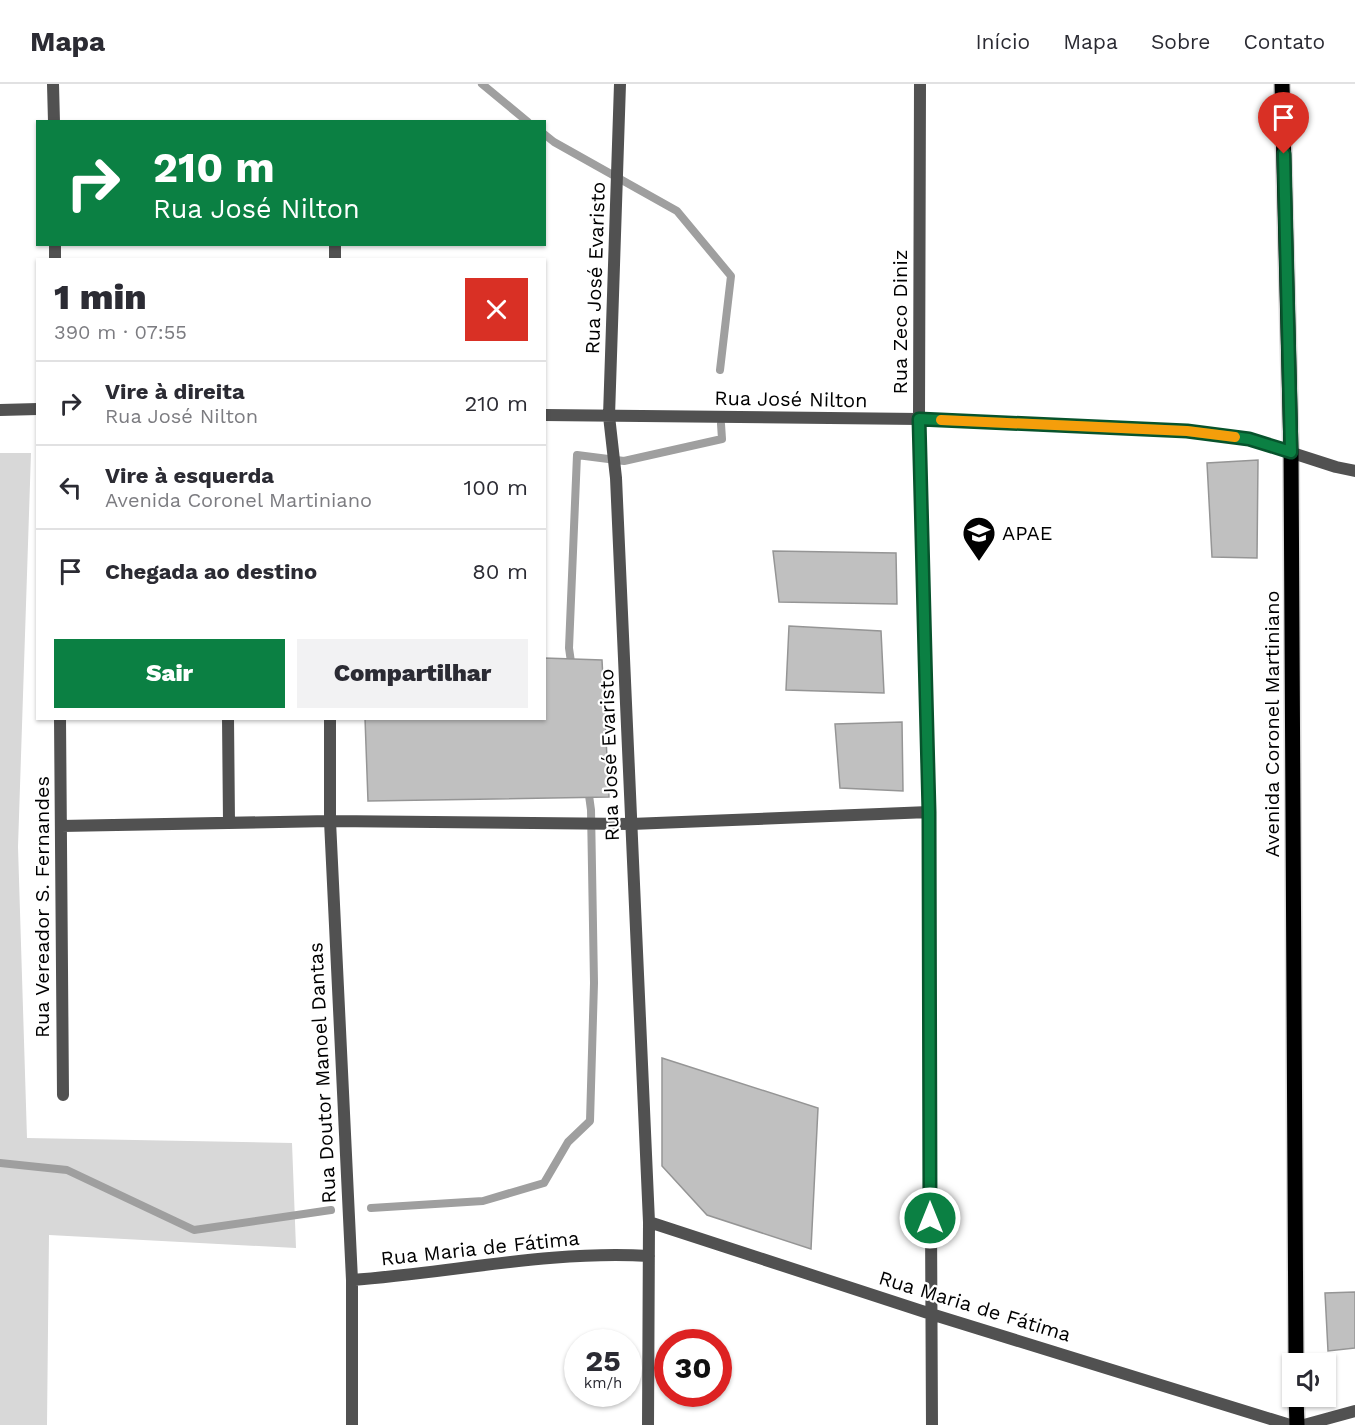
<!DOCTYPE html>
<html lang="pt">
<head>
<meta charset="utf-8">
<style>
	:root { --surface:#fff; --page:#f2f2f3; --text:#2b2b33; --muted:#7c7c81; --line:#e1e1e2; --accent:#0b8043 }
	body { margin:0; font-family:"Work Sans",sans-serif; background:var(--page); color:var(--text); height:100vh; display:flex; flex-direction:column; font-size:22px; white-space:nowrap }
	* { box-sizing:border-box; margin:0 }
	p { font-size:20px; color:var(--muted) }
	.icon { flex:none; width:33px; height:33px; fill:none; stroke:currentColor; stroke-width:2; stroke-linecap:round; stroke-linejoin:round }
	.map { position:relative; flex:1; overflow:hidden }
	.details { position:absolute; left:36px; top:174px; width:510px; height:462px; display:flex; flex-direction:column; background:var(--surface); border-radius:0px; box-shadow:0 2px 4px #0004 }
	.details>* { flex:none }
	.guide { position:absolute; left:36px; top:36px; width:510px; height:126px; border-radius:0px; box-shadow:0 2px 4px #0004; background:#0b8043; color:#fff; overflow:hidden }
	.controls { position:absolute; left:1282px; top:1269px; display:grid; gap:12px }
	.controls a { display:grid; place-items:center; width:54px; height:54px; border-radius:0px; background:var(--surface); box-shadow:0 2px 4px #0004; font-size:30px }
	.speed { position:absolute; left:564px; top:1245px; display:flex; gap:12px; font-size:30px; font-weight:700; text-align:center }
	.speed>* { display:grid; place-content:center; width:78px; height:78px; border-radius:50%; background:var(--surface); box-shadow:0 2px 4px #0004; line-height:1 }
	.speed small { font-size:15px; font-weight:400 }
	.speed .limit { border:9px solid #d22; background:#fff; color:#111 }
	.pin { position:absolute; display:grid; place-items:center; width:51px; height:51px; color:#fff; margin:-62px -26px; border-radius:50% 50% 50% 0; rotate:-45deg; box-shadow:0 0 6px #0007 }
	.pin .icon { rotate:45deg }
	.me { position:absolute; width:66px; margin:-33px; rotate:0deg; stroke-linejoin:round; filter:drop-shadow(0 0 4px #0008) }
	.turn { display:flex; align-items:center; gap:21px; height:126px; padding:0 18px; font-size:27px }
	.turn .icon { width:78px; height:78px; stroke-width:2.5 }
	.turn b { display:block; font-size:42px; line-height:51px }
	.round { display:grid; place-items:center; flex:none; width:63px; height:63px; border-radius:0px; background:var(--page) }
	.overview { display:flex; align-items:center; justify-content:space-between; height:102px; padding:0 18px }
	h1 { font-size:36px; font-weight:800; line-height:45px }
	.cta { display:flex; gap:12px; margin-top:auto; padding:12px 18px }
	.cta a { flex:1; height:69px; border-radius:0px; background:var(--accent); color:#fff; font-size:24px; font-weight:800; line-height:69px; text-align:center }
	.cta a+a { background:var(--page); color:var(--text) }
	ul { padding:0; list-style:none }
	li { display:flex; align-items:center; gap:18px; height:84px; padding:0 18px; border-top:2px solid var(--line) }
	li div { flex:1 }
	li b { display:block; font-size:22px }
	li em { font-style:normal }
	header { display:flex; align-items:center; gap:36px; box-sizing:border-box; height:84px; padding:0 30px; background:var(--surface); border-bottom:2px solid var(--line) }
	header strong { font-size:28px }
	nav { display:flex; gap:33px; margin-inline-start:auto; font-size:21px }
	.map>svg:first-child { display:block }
	.green { fill:#d8d8d8 }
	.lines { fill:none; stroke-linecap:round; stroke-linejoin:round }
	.stream { stroke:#9f9f9f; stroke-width:8 }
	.building { fill:#c0c0c0; stroke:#959595; stroke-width:1.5 }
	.primary-casing { stroke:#dbdbdb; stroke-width:18 }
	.minor { stroke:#515151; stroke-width:12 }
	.primary { stroke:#000; stroke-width:15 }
	.route-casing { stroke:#07532c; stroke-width:15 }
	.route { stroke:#0b8043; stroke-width:10 }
	.slow { stroke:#f59e0b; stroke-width:10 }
	.labels { text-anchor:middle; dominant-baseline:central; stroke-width:4.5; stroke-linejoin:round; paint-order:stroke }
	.street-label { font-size:20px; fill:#000; stroke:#fff }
	.poi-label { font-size:20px; fill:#000; stroke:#fff; text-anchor:start }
</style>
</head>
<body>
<header>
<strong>Mapa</strong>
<nav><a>Início</a><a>Mapa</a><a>Sobre</a><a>Contato</a></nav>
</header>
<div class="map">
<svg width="1355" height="1341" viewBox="0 0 1355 1341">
	<rect width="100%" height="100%" fill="#fff"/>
	<path class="green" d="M0 369H31L18 763 27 1054 292 1059 296 1164 49 1151 47 1341H0Z"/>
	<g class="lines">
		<path class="stream" d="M482 0 528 38
			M544 50 554 58 677 127 731 192 720 286
			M572 585 569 564 577 371 624 377 722 355 721 340
			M0 1079 67 1086 194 1146 331 1126
			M371 1124 483 1117 544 1099 568 1058 590 1037 594 899 591 726 588 704"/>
	</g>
	<path class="building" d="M1258 376 1257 474 1212 473 1207 379Z
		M773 467 896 469 897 520 779 518Z
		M789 542 881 547 884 609 786 606Z
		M544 574 602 576 609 713 368 717 365 634H544Z
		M902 638 903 707 840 704 835 640Z
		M662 974 818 1024 811 1165 707 1131 662 1082Z
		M1355 1208V1264L1328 1267 1325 1209Z"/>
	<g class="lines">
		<defs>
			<path id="primary" d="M1282 0 1291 368 1296 1280
				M1296 1312 1297 1341"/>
		</defs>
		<use href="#primary" class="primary-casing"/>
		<path class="minor" d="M53 0 54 38
			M620 0 609 332 616 394 649 1138 648 1341
			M920 0 919 335 929 728 932 1341
			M55 160V176
			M335 176V160
			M0 326 38 325
			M544 331 919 335 1187 347 1249 355 1336 383 1355 387
			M60 634 63 1011
			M228 634 229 739
			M330 634V737L352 1196V1341
			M61 742 330 737 631 740 929 728
			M649 1138 931 1230 1290 1341
			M352 1196C450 1189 550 1166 649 1172
			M1304 1341 1355 1327"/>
		<use href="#primary" class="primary"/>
	</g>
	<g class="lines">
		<defs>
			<path id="route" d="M930 1134 929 728 919 335 1187 347 1249 355 1291 368 1284 70"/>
		</defs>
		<use href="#route" class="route-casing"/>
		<use href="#route" class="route"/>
		<path class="slow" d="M941 336 1187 347 1235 353"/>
	</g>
	<defs>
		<symbol id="school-pin" viewBox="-11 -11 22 30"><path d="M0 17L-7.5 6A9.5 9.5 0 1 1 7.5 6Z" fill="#000" stroke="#fff"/><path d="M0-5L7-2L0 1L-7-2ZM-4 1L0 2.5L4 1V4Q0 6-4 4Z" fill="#fff"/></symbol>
	</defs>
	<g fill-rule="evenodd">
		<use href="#school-pin" x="960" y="430" width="38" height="52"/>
	</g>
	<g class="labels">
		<g class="street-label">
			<text transform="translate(595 184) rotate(-88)">Rua José Evaristo</text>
			<text transform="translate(900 238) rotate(-90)">Rua Zeco Diniz</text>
			<text transform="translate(791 315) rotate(1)">Rua José Nilton</text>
			<text transform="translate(1272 640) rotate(-90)">Avenida Coronel Martiniano</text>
			<text transform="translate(609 671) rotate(-92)">Rua José Evaristo</text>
			<text transform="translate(42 823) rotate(-90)">Rua Vereador S. Fernandes</text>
			<text transform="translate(322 989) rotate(-93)">Rua Doutor Manoel Dantas</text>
			<text transform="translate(480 1164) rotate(-6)">Rua Maria de Fátima</text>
			<text transform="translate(975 1222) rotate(17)">Rua Maria de Fátima</text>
		</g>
		<g class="poi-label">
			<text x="1002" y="449">APAE</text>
		</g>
	</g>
</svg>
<div class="controls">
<a><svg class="icon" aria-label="sound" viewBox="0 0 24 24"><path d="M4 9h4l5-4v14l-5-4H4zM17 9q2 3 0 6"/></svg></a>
</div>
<div class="speed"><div>25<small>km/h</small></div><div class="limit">30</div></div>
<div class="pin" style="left:1284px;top:70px;background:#d93025"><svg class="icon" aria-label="arrive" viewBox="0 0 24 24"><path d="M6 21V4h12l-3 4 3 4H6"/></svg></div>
<svg class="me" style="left:930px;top:1134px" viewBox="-20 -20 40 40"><circle r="17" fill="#0b8043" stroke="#fff" stroke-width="3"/><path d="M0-11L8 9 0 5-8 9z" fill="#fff"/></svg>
<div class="guide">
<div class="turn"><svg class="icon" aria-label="right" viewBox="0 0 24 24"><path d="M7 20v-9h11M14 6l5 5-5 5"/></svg><div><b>210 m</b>Rua José Nilton</div></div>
</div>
<section class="details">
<div class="overview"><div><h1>1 min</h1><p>390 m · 07:55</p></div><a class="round" style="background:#d93025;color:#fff"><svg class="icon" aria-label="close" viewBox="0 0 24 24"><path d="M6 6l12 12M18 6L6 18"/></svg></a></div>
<ul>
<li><svg class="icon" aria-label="right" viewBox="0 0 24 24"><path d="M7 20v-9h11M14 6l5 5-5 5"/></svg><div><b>Vire à direita</b><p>Rua José Nilton</p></div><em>210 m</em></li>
<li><svg class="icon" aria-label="left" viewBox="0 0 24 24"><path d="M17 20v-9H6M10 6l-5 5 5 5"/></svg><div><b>Vire à esquerda</b><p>Avenida Coronel Martiniano</p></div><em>100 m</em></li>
<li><svg class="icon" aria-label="arrive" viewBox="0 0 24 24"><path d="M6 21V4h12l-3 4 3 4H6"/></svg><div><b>Chegada ao destino</b></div><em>80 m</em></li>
</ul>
<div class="cta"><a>Sair</a><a>Compartilhar</a></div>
</section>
</div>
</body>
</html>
